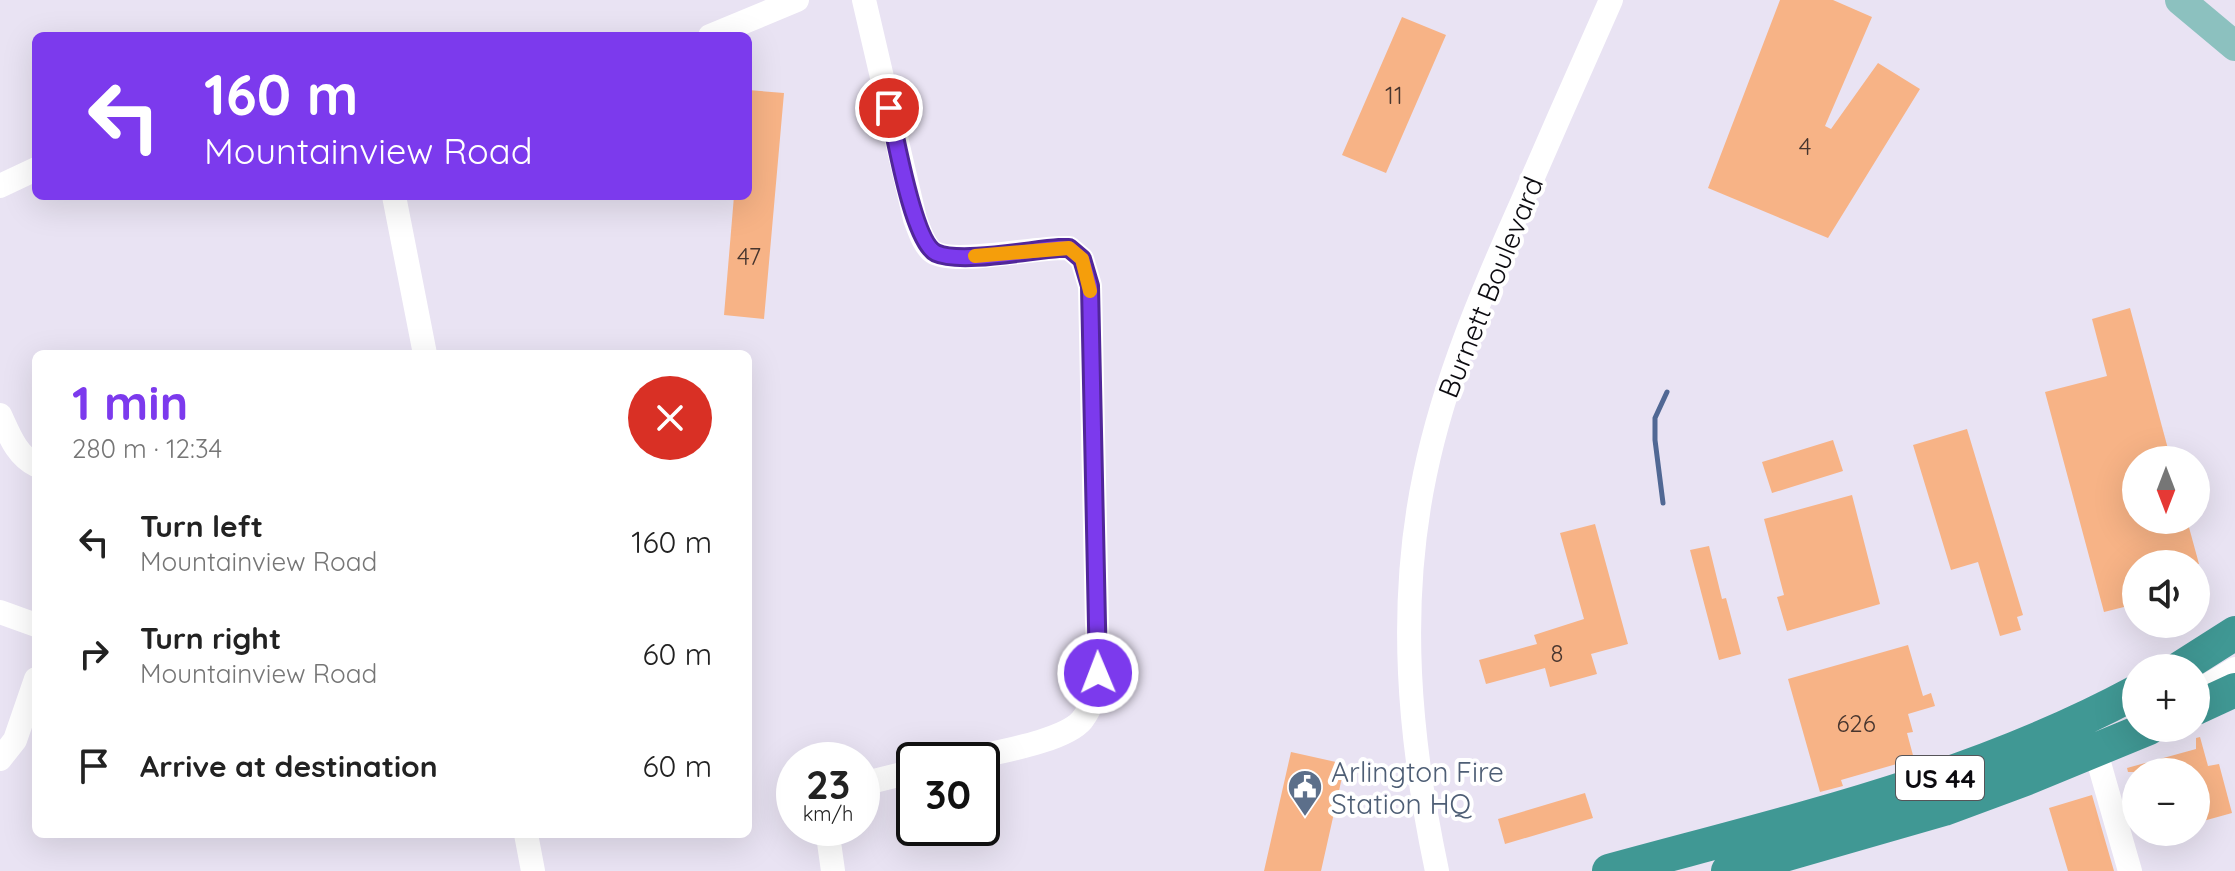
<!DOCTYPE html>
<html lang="en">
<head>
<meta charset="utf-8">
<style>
	:root { --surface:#fff; --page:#f6f6f6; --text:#222; --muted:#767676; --accent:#7c3aed }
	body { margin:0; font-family:Quicksand,sans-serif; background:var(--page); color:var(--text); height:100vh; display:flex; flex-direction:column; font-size:30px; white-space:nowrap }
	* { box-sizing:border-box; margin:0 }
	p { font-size:26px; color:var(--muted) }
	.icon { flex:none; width:44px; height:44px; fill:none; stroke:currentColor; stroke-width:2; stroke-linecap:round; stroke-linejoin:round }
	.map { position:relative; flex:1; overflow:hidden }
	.panel { position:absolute; left:32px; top:350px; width:720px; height:488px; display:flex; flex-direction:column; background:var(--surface); border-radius:12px; box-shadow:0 8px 32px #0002 }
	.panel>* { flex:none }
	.hud { position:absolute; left:32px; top:32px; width:720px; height:168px; border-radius:12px; box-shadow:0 8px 32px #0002; background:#7c3aed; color:#fff; overflow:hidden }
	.needle { width:52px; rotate:180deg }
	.tools { position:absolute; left:2122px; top:446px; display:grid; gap:16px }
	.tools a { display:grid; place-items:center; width:88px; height:88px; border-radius:50%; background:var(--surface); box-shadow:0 8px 32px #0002; font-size:40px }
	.speed { position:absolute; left:776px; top:742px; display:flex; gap:16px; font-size:40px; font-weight:700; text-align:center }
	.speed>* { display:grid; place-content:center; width:104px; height:104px; border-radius:50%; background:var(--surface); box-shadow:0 8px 32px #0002; line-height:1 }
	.speed small { font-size:20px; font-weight:400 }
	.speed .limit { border:4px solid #111; border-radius:12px; background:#fff; color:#111 }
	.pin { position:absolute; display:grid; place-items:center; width:68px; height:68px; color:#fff; margin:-34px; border:4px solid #fff; border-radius:50%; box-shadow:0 2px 8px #0007 }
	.me { position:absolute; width:88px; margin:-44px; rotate:359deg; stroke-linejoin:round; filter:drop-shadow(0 0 6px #0008) }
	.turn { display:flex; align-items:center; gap:28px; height:168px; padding:0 40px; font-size:36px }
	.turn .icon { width:104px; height:104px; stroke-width:2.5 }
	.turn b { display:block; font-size:56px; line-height:68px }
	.round { display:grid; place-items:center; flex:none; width:84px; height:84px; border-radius:42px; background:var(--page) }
	.overview { display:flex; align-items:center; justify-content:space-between; height:136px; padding:0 40px }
	h1 { font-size:48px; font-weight:700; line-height:60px; color:var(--accent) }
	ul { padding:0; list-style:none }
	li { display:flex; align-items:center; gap:24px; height:112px; padding:0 40px }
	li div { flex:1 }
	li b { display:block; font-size:30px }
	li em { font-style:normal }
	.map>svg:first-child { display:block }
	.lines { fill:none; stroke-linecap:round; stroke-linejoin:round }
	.stream { stroke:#516894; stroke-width:5 }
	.building { fill:#f7b386 }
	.minor { stroke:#fff; stroke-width:24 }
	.major { stroke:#8cc1bf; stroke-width:30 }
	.highway { stroke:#409894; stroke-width:34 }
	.route-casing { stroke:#51269a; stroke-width:20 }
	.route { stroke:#7c3aed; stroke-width:14 }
	.slow { stroke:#f59e0b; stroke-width:14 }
	.labels { text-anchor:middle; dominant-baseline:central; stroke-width:8; stroke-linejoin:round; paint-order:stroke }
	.number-label { font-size:24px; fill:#47352e }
	.shield { fill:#fff; stroke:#555458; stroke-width:2 }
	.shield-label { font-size:26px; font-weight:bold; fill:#0c0b10 }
	.street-label { font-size:28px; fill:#0c0b10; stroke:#fff }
	.service-label { font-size:28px; fill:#4e5e75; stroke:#fff; text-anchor:start }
</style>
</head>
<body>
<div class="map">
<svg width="2235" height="871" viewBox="0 0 2235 871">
	<rect width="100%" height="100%" fill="#e9e3f3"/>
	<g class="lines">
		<path class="stream" d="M1663 503 1655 440V418L1667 392"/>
	</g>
	<path class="building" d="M1780 0H1833L1872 17 1825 126 1831 129 1878 63 1920 89 1828 238 1708 188Z
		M1402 17 1446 35 1386 173 1342 155Z
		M748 90 784 93 764 319 724 315 734 196H748Z
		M2130 308 2171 460H2136V520H2187L2199 564H2136V604L2104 612 2045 392 2107 376 2092 319Z
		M1967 429 2023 615 2017 617 2021 630 2000 636 1978 562 1951 570 1913 445Z
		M1833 440 1843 471 1772 493 1762 462Z
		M1852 495 1880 604 1787 631 1777 597 1784 595 1764 519Z
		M1595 524 1628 644 1591 654 1597 674 1550 687 1545 668 1486 684 1479 660 1537 644 1534 635 1584 619 1560 533Z
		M1709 546 1722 599 1726 598 1741 654 1719 660 1690 550Z
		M1908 645 1923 696 1931 693 1935 706 1908 714 1913 732 1907 733 1914 759 1841 780 1843 786 1820 792 1788 679Z
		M2200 737 2208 766 2219 764 2232 813 2196 823V772H2128L2127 768 2196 749V738Z
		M1291 752 1345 764 1321 871H1264Z
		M1585 793 1593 818 1505 844 1498 819Z
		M2092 795 2114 871H2068L2049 808Z"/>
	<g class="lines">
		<path class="minor" d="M864 0 915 219C919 229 924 246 933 252 955 266 1038 246 1069 248L1082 259 1090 286 1098 673C1096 690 1093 706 1082 720 1064 742 991 753 963 760
			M710 36 797 0
			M0 186 36 169
			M394 196 425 354
			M0 415C9 434 16 455 36 465
			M0 612 36 625
			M2196 692 2235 669
			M2108 742 2095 749 2130 871
			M0 759 15 740 36 679
			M862 784 914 771
			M827 828 833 871
			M526 834 533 871
			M1437 871C1409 739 1397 607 1425 474 1445 378 1483 290 1523 200 1552 133 1581 67 1611 0"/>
		<path class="major" d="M2180 0 2235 46"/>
		<path class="highway" d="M2180 668 2235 633
			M2196 708 2235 690
			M1609 871C1788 822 1971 781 2136 692
			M1728 871 1944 809 2025 779 2149 728"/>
	</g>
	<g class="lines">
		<defs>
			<path id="route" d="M889 108C895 134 913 242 936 253 960 264 1030 250 1059 248H1069L1082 259 1090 286 1098 673"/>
		</defs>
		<use href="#route" class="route-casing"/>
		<use href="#route" class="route"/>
		<path class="slow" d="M975 256 1069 248 1082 259 1090 291"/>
	</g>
	<defs>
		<symbol id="civic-pin" viewBox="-11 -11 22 30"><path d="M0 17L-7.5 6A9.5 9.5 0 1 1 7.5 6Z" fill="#5c6f8a" stroke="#fff"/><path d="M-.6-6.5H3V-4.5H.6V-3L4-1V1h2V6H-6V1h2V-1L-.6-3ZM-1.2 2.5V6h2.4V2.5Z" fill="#fff"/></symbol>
	</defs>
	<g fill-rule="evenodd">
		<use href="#civic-pin" x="1285" y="767" width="40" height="54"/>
	</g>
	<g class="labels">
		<g class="number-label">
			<text x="1394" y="95">11</text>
			<text x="1805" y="146">4</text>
			<text x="749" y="256">47</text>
			<text x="1557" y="653">8</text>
			<text x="1856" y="723">626</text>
		</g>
		<rect class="shield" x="1896" y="756" width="88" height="44" rx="6"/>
		<g class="shield-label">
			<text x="1940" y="778">US 44</text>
		</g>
		<g class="street-label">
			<text transform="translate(1490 287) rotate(-68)">Burnett Boulevard</text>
		</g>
		<g class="service-label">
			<text x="1331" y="771">Arlington Fire<tspan x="1331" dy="32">Station HQ</tspan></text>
		</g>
	</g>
</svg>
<div class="tools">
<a><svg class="needle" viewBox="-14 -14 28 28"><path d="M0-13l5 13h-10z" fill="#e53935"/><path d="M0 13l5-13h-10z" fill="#767676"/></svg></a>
<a><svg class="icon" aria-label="sound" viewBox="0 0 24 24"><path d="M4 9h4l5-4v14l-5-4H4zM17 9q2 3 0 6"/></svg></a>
<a>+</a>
<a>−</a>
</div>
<div class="speed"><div>23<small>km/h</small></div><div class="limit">30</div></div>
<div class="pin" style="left:889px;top:108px;background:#d93025"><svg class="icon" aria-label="arrive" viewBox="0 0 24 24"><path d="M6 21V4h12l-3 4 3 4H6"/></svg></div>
<svg class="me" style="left:1098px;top:673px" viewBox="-20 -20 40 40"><circle r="17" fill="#7c3aed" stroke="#fff" stroke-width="3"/><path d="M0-11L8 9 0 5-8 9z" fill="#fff"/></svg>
<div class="hud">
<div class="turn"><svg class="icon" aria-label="left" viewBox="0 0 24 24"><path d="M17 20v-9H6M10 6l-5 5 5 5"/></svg><div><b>160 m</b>Mountainview Road</div></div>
</div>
<section class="panel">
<div class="overview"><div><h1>1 min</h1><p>280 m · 12:34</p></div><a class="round" style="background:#d93025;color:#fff"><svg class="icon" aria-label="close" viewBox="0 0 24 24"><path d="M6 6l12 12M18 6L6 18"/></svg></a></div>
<ul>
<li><svg class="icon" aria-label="left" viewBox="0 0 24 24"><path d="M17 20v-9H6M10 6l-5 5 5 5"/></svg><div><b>Turn left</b><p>Mountainview Road</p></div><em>160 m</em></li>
<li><svg class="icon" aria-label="right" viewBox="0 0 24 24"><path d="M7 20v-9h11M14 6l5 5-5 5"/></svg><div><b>Turn right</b><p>Mountainview Road</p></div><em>60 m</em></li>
<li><svg class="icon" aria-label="arrive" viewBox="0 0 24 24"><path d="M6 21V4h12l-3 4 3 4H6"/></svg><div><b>Arrive at destination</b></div><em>60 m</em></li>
</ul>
</section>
</div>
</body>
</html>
